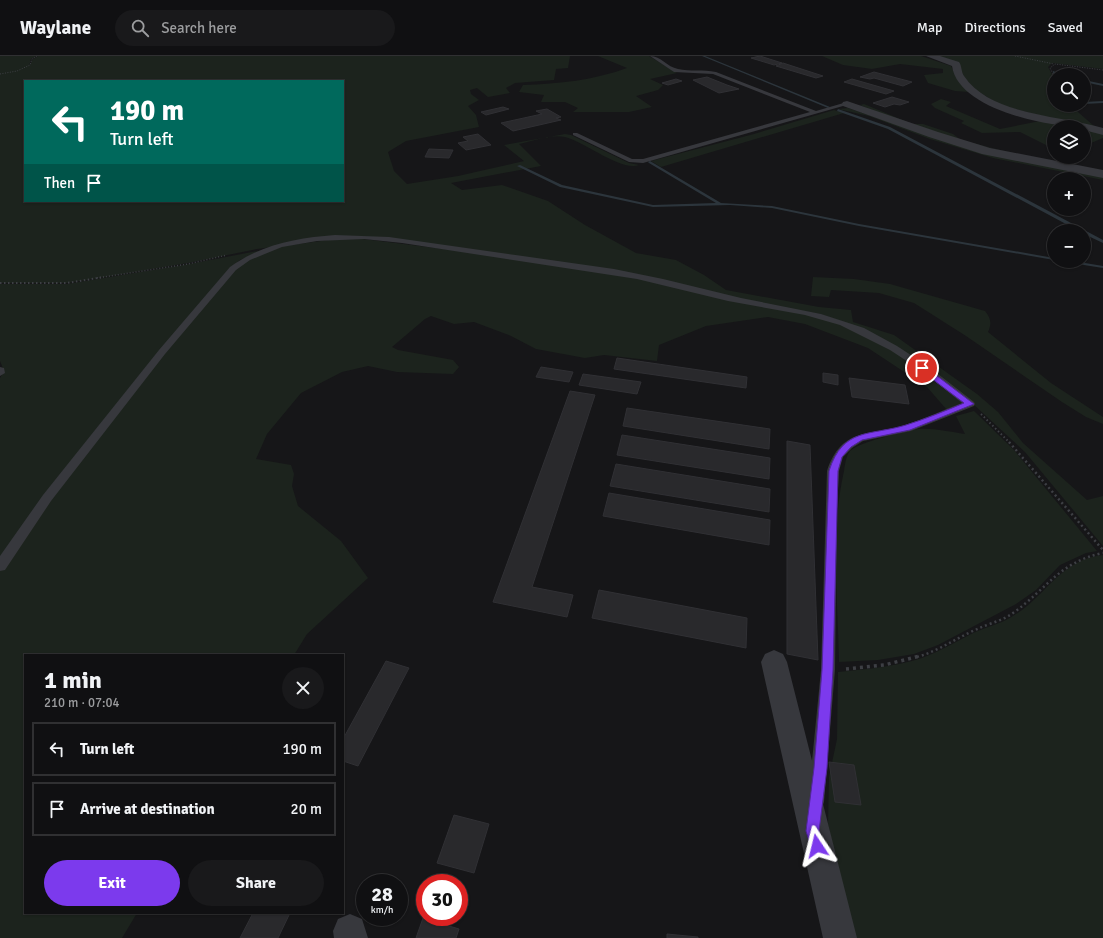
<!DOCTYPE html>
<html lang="en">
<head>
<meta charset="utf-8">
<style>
	:root { --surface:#101012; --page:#19191b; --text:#f1f3f6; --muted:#9c9d9f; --line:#303032; --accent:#7c3aed }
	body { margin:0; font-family:Signika,sans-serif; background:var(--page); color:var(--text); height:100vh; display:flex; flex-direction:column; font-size:15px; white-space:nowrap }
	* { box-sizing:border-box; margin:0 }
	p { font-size:13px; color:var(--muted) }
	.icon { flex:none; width:22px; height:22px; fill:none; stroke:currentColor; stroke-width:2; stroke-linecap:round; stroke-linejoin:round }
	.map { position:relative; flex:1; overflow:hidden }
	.side { position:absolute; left:24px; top:598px; width:320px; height:260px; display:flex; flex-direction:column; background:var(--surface); border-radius:0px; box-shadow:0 1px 3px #0004,0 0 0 1px var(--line) }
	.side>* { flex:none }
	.top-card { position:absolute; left:24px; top:24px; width:320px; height:122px; border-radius:0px; box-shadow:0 1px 3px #0004,0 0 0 1px var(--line); background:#00695c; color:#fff; overflow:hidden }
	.tools { position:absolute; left:1047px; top:12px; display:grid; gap:8px }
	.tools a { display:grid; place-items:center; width:44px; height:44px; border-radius:50%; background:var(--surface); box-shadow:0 1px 3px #0004,0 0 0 1px var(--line); font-size:20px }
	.speed { position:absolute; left:356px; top:818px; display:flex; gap:8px; font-size:20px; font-weight:700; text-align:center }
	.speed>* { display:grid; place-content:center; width:52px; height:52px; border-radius:50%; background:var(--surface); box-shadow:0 1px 3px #0004,0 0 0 1px var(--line); line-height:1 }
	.speed small { font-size:10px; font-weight:400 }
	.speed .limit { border:6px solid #d22; background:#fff; color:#111 }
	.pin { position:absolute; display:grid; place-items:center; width:34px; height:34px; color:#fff; margin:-17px; border:2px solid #fff; border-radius:50%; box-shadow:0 1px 4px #0007 }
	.me { position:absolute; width:44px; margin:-22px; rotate:350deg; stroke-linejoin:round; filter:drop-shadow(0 0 3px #0008) }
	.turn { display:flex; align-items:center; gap:14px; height:84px; padding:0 20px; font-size:18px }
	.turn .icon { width:52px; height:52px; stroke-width:2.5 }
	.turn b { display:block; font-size:28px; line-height:34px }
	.then { display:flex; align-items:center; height:38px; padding:0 20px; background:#0003; gap:8px; font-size:15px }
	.round { display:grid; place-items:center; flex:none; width:42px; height:42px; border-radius:21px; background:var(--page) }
	.overview { display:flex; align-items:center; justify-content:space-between; height:68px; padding:0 20px }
	h1 { font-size:24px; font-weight:700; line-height:30px }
	.cta { display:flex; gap:8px; margin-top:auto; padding:8px 20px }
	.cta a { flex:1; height:46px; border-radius:24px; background:var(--accent); color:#fff; font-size:16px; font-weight:700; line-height:46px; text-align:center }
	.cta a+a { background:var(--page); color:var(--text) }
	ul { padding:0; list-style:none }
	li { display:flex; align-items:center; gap:12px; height:54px; margin:0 8px 6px; padding:0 12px; border:2px solid var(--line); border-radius:0px }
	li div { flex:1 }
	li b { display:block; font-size:15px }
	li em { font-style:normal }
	header { display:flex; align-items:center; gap:24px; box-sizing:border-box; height:56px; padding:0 20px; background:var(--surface); border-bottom:1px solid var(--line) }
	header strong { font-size:19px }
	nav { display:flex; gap:22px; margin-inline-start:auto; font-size:14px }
	.search { width:280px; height:36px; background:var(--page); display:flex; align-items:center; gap:10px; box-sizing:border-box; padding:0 14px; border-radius:22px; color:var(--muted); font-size:15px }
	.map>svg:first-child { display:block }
	.green { fill:#1c231d; fill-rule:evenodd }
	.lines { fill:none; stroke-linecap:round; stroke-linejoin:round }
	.stream { fill:#2c353c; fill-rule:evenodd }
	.building { fill:#29292c; stroke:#303034 }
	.path-far4 { stroke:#3d3f44; stroke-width:1; stroke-dasharray:1 1.5; stroke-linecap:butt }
	.path-far3 { stroke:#3d3f44; stroke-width:1.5; stroke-dasharray:1 2; stroke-linecap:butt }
	.path-far2 { stroke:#3d3f44; stroke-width:2; stroke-dasharray:1.5 2.5; stroke-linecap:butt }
	.path-far1 { stroke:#3d3f44; stroke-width:2.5; stroke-dasharray:2 3; stroke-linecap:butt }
	.path { stroke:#3d3f44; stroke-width:3.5; stroke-dasharray:3 4; stroke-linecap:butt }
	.lane { fill:#37383d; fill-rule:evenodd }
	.street { fill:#37383d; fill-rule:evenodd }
	.route { fill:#7c3aed; stroke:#51269a }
</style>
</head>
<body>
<header>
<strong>Waylane</strong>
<div class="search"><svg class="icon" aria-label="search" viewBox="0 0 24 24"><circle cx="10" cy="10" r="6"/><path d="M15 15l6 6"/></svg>Search here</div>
<nav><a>Map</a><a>Directions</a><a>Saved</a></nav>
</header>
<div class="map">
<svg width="1103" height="882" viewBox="0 0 1103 882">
	<rect width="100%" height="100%" fill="#161618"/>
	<path class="green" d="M0 0H37L31 3 29 10 33 3 38 0H570L568 12 556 13 554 24 515 27 506 32 510 37 488 41 477 32 470 34 471 38 479 44 468 50 476 59 479 71 406 85 388 96 394 115 407 128 458 120 524 105 504 89 565 78 571 79 629 107 639 109C622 116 583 85 565 81 551 78 533 85 519 88L541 110 451 127 462 134 502 129 548 145 585 169 636 197 676 204 704 219 726 234 819 251 851 254 853 266 894 279 977 338 998 356 1023 387 1087 444 1103 440V490L1025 396 972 347 947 327 846 267 820 258 741 244 639 219 356 180 257 193 188 207 93 223 67 227H0ZM25 25H343V145H25Z
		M598 0H649L677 17 650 23 663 29 658 34 636 40 652 51 629 56H573L578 52 565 46H541L544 39 519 36 523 29C559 28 594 24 627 12Z
		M822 0H921L951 10 958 24 969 36 955 35 928 27 924 19 943 17V13L900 8 872 13 843 9Z
		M932 0H1103V13L1052 7 1048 11 1054 22V49H1070L1094 70 1064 66 1000 49 968 29 957 10Z
		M941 43 951 46 946 50 1000 73 1045 64 1083 71H1054V93L1020 76 982 77 961 67 964 65 935 52 931 48Z
		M864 48 912 68H923L953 78 961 84 1012 97 1008 99 901 66 860 49Z
		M848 52 898 69 1103 120V124L993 102 930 83 869 60 838 53Z
		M834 54 844 57 661 111 651 105 754 78Z
		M1084 71 1103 78V82L1084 90Z
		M355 182 460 195 638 221 792 254 844 269 897 296 965 346 947 354 927 331 868 292 805 268 768 261 706 270 659 289 657 305 604 299 585 302 536 293 511 280 474 266 454 268 431 260 425 263 392 291 398 294 453 304 459 311 453 318 397 316 368 310 342 316 301 337 267 378 256 403 291 409 294 418 292 430 298 450 341 485 368 522 307 578 294 599H25V857H137L122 882H0V515L28 474 164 296 243 205 283 190 336 183Z
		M268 193 240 204 228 214 0 506V322L4 315 0 305V228H67L189 208Z
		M813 221 854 223 890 228 985 255C991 263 992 267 988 276L1051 327 1103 361V368L1086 361 1062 346 966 280 914 247 879 237 831 234 829 241 811 240Z
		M974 355 1014 394 1097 495 1086 497 1060 509 1036 534 1016 548 938 589 914 598 878 604 839 606C838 543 830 477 844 415 845 408 846 400 850 395 857 387 908 374 919 373 934 372 950 376 965 378L956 360Z
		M1103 499V882H853L828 768 829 721 837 683 838 616C866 613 895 611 922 602 940 595 956 586 973 577 986 571 1001 568 1013 560 1047 540 1059 504 1103 499Z"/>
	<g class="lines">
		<path class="stream" d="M702 0H705L830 51 828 52Z
			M1053 15 1064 19H1060L1053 17Z
			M1084 24 1103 28V30L1084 26Z
			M1103 45V47L1084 48V46Z
			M838 53 890 71 1103 184V187L1084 178V175H1079L888 73 837 55Z
			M650 105 721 147 772 150 859 168 1054 202V204L859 170 772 152 730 149 653 151 560 131 517 110 520 109 562 129 653 149 716 147 649 107 648 106Z
			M1063 205H1073L1103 210V212L1065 206Z"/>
	</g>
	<path class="building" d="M760 0 782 7 774 9 751 2Z
		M783 7 823 20 816 22 776 10Z
		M874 16 912 26 903 30 874 22 870 23 860 21Z
		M707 21 727 29 739 33 719 37 693 24Z
		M676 23 682 25 668 29 662 27Z
		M852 23 894 35 886 38 844 26Z
		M892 41 909 46 900 49 894 48 885 51 873 47Z
		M503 51 509 53 486 59 481 56Z
		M547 53 561 61 556 62 561 64 513 75 501 67 542 58 536 55Z
		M478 78 491 89 466 94 458 87 468 85 463 81Z
		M429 93 453 94 449 102 425 101Z
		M617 302 747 321 746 332 614 313Z
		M541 311 573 316 569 326 536 321Z
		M823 317 838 319V329L823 326Z
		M583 318 641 326 637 338 579 329Z
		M849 322 905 329 909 348 852 341Z
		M570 335 595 339 532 531 573 539 567 561 493 546Z
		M627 352 770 373 769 393 623 370Z
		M622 379 770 402 769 423 617 399Z
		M787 385 810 389 818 604 787 598Z
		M616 408 770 433 769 456 610 430Z
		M609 437 770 464 769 489 603 460Z
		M599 534 747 562 746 592 592 562Z
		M386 605 409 612 358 710 343 705V683Z
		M829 706 854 709 861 749 835 746Z
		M454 759 489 768 474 817 437 807Z
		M253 857H290L278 882H240Z
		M423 862 459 873 456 882H416Z
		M667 878 698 881V882H667Z"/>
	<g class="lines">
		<path class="path-far4" d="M1015 0 1054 8
			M0 18 17 15 30 9 32 3 37 0
			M1054 20 1050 12 1055 8 1103 14
			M1072 49 1078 55"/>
		<path class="path-far3" d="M97 222 188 208 227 199"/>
		<path class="path-far2" d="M0 227H67L104 221
			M981 358 1010 387"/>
		<path class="path-far1" d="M1009 386 1103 494
			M917 601C938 595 955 583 975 574 987 568 1002 565 1013 557 1047 533 1059 506 1103 497"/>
		<path class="path" d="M846 613 884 609 920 600"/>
		<path class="lane" d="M650 0C661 0 667 11 678 13 690 16 703 13 716 16L816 55 847 46 850 48 643 107 629 106 573 79V77H577L632 103H643L810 56 713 18 674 16Z
			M335 179 389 181 614 213 663 223 741 242 821 258 864 272 897 290 929 311 974 346 975 348 974 350 911 375 863 385 852 392 843 401 839 415 837 454 835 614 824 746 822 752 816 754 810 752 808 746 821 614 827 415C842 371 868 380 905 369 924 363 943 354 962 347L922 315 890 294 840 269 805 259 728 245 637 223 402 187 364 183 317 185 282 191 250 204 236 214 165 298 51 445 5 514 0 515V500L43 439 159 294 230 211C262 188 297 182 335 179Z
			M0 311 4 312 5 317 0 320Z"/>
		<path class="street" d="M926 0H940L959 6C962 10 961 16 964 20 991 60 1061 59 1103 72V79L1084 74V71C1047 71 958 53 952 10Z
			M847 45 938 76 990 92 1103 114V122L982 98 929 81 843 50 842 48 843 46Z
			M774 594 783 598 787 606 857 882H823L761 606 765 598Z
			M350 858 362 863 368 882H334L333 875 338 863Z"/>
	</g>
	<path class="route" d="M919 310H924L974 348 910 374 862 384 851 391 842 401 838 415 833 614 827 712 819 775 823 790 821 795 817 797 812 795 806 775 814 712 822 614 829 415C843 371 870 380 906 369 925 363 945 355 964 347L919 313Z"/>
</svg>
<div class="tools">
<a><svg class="icon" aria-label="search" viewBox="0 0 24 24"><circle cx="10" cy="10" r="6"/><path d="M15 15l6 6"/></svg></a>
<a><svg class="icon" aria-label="layers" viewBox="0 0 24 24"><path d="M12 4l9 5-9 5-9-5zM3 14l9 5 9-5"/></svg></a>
<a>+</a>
<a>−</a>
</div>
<div class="speed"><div>28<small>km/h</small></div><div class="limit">30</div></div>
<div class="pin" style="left:922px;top:312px;background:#d93025"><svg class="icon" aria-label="arrive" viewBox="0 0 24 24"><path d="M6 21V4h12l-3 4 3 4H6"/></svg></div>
<svg class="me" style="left:817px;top:790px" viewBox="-20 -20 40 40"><path d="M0-17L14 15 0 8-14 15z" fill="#7c3aed" stroke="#fff" stroke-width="4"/></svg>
<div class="top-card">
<div class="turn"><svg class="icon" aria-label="left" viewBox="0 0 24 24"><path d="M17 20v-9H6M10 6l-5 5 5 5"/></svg><div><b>190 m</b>Turn left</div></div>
<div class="then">Then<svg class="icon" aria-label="arrive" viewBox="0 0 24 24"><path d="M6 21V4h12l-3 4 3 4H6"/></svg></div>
</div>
<section class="side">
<div class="overview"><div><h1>1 min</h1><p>210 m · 07:04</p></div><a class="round"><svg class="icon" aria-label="close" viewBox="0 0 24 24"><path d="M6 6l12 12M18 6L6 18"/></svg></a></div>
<ul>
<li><svg class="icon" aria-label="left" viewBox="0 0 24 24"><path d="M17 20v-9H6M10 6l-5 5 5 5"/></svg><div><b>Turn left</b></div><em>190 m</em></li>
<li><svg class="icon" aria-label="arrive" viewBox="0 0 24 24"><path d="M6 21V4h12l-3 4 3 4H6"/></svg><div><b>Arrive at destination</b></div><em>20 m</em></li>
</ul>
<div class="cta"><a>Exit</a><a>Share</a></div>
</section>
</div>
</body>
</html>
